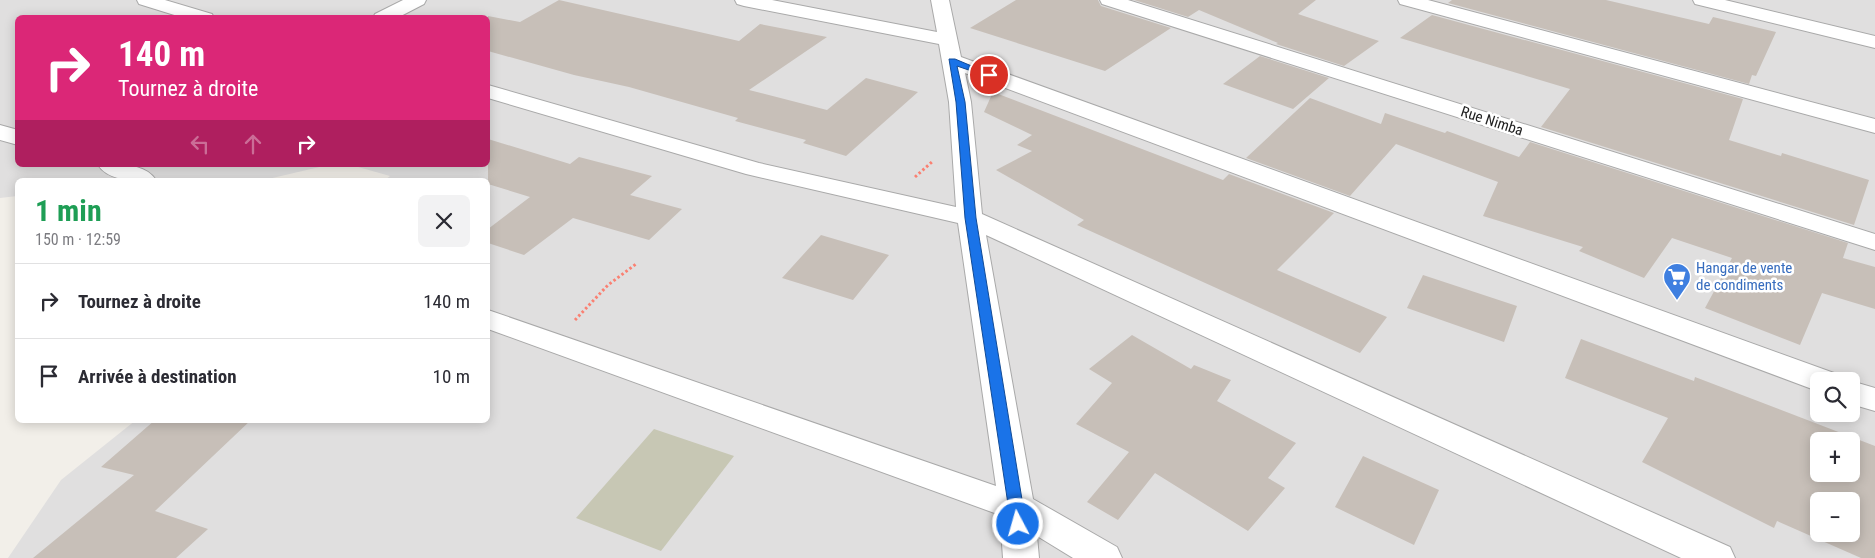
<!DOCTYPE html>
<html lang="fr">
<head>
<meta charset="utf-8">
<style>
	:root { --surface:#fff; --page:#f2f2f3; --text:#2b2b33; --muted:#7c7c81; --line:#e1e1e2 }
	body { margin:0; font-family:"Roboto Condensed",sans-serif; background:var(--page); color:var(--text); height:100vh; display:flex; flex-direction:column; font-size:19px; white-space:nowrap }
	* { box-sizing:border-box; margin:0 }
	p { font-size:16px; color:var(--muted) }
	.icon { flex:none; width:28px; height:28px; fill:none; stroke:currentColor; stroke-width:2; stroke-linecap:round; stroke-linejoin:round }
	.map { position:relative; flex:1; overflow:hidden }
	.panel { position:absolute; left:15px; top:178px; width:475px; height:245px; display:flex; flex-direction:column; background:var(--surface); border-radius:8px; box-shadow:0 2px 12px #0003 }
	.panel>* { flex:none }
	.banner { position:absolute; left:15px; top:15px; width:475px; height:152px; border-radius:8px; box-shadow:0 2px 12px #0003; background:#db2777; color:#fff; overflow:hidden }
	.controls { position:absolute; left:1810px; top:372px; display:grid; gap:10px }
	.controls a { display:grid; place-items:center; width:50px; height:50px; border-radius:8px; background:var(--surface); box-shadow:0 2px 12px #0003; font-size:25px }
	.pin { position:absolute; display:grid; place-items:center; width:42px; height:42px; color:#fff; margin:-21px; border:2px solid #fff; border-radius:50%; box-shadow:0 1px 5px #0007 }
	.me { position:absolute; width:55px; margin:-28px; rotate:354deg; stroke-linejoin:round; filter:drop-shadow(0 0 4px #0008) }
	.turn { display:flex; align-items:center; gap:18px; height:105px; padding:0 20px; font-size:22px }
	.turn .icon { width:65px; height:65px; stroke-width:2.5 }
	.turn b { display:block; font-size:35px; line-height:42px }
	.lanes { display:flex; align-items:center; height:48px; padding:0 20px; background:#0003; justify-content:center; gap:25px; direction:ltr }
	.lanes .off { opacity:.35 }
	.round { display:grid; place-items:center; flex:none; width:52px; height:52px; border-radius:8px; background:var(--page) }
	.head { display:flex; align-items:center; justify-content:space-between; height:85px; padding:0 20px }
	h1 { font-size:30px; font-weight:700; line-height:38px; color:#1e9e55 }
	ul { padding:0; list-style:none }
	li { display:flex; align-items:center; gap:15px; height:75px; padding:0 20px; border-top:1px solid var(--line) }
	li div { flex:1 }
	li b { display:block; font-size:19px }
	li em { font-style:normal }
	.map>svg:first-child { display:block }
	.residential { fill:#e0dfdf; fill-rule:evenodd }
	.construction { fill:#c7c7b4 }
	.building { fill:#c7bfb8; fill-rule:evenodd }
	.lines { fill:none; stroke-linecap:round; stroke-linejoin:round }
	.minor-casing { stroke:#a9a9a9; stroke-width:2 }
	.path { stroke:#fa8072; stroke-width:3; stroke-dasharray:2.5 2.5; stroke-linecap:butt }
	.minor { fill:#fff; fill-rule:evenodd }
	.route { fill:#1a73e8; stroke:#114b97 }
	.labels { text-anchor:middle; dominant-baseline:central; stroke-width:5; stroke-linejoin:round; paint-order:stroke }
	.street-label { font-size:15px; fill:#222; stroke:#fff }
	.shop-label { font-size:15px; fill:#366cbe; stroke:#fff; text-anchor:start }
</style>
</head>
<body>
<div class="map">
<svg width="1875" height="558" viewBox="0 0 1875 558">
	<rect width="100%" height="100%" fill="#f2efe9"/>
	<path class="residential" d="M0 0H1875V558H8L61 480 136 420H488V180H385L390 176 351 165H488V18H18V165H328L264 180H18L17 196 0 198ZM1819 381H1851V414H1819ZM1819 441H1851V474H1819ZM1819 501H1851V534H1819Z"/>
	<path class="construction" d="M654 429 734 456 661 551 576 518Z"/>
	<path class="building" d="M559 0 739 41 760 24 827 37 749 90 827 110 866 78 918 92 846 156 803 143 806 140 735 121 738 118 629 87 574 75 488 51V16L520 22Z
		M1016 0H1098L1101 6 1171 28 1105 71 970 28Z
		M1134 0H1316L1298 14 1379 41 1344 66 1276 44 1278 43 1199 10 1188 17Z
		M1452 0H1606L1709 24 1713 17 1776 32 1756 76 1752 75 1749 84 1448 3Z
		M1432 15 1743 99 1729 140 1781 156 1782 153 1869 180 1854 225 1541 127 1570 89 1400 38Z
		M1260 56 1329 78 1293 109 1223 84Z
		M993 92 1223 180 1229 174 1334 213 1277 270 1387 317 1360 353 1077 225 1084 220 996 170 1032 151 1017 145 1032 135 984 112Z
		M1310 98 1381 124 1385 113 1445 133 1447 131 1519 157 1530 142 1848 243 1843 258 1875 267V309L1822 293 1800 345 1705 308 1732 258 1672 238 1644 278 1579 251 1583 247 1483 216 1498 182 1396 144 1350 196 1246 158Z
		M488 139 570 164 579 157 652 176 630 195 682 209 649 240 573 218 524 255 488 243V229L530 197 488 184Z
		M821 235 889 255 853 300 782 278Z
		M1423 275 1517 306 1504 342 1407 308Z
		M1132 335 1191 369 1194 365 1231 380 1217 401 1296 443 1268 478 1285 488 1248 531 1155 473 1118 520 1087 502 1129 452 1076 424 1112 383 1089 369Z
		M1581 339 1694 381 1695 377 1875 446V558H1861L1777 521 1774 528 1642 462 1668 418 1565 378ZM1819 441H1851V474H1819ZM1819 501H1851V534H1819Z
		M155 420H251L155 511 208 529 176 558H33L134 475 101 467Z
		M1363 456 1439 490 1414 545 1335 507Z"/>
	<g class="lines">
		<defs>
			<path id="minor" d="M137 0H165L212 14 214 18H184L139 4Z
				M403 0H426L424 4 397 18H373L375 14Z
				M735 0H772L937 32 931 0H949L961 57 1834 373 1838 381H1819V391L1812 389 965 73 971 102 982 214 1730 547 1735 558H1681L986 235 1033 499 1117 547 1122 558H1073L1037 536 1039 558H1003L1000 515 488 329V310L996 486 958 223 746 174 488 98V85L759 163 956 207 949 102 939 44 744 6 737 4Z
				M1100 0H1128L1875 234V250L1102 4Z
				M1398 0H1428L1875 119V133L1400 4Z
				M1693 0H1725L1875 36V48L1695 4Z
				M0 125 18 130V145L0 140Z
				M98 165C117 165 144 162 156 180 137 180 110 183 98 165Z
				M1850 381H1851L1875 388V411L1851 404Z"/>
		</defs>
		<use href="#minor" class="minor-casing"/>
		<path class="path" d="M915 177 933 161
			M575 320 608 285 636 264"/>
		<use href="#minor" class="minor"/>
	</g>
	<path class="route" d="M949 59H955L993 75 989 77 957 66 965 102 976 218 1026 524 1024 528H1013L1011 524 965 218 956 102Z"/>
	<defs>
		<symbol id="supermarket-pin" viewBox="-11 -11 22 30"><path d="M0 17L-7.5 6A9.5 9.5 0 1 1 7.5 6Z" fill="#3f7fe0" stroke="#fff"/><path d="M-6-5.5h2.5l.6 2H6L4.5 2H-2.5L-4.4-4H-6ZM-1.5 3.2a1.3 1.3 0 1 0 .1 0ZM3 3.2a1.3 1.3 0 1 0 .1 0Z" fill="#fff"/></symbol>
	</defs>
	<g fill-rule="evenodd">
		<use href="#supermarket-pin" x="1661" y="261" width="32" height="43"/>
	</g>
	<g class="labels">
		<g class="street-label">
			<text transform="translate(1492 121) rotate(18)">Rue Nimba</text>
		</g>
		<g class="shop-label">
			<text x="1696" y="268">Hangar de vente<tspan x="1696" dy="17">de condiments</tspan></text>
		</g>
	</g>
</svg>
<div class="controls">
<a><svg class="icon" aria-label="search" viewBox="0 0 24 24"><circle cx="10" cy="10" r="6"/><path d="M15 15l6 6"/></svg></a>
<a>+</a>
<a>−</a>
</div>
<div class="pin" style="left:989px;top:75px;background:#d93025"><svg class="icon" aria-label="arrive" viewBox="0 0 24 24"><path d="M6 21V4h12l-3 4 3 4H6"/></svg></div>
<svg class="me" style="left:1018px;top:524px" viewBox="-20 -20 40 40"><circle r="17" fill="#1a73e8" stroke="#fff" stroke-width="3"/><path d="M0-11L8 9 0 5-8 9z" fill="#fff"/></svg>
<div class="banner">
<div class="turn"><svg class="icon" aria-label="right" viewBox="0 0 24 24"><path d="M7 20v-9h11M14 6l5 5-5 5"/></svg><div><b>140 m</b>Tournez à droite</div></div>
<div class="lanes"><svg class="icon off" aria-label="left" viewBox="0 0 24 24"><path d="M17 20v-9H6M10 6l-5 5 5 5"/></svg><svg class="icon off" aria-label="ahead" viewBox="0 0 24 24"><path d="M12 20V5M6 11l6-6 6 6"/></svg><svg class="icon" aria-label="right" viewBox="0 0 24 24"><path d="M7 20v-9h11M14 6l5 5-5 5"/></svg></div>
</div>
<section class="panel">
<div class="head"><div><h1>1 min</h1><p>150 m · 12:59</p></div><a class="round"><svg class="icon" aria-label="close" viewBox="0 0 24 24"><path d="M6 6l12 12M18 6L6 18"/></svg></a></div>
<ul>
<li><svg class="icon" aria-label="right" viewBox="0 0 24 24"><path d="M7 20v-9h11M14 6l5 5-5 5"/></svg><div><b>Tournez à droite</b></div><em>140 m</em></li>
<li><svg class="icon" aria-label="arrive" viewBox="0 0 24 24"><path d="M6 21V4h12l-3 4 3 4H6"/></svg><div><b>Arrivée à destination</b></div><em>10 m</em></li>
</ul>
</section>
</div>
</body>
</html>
